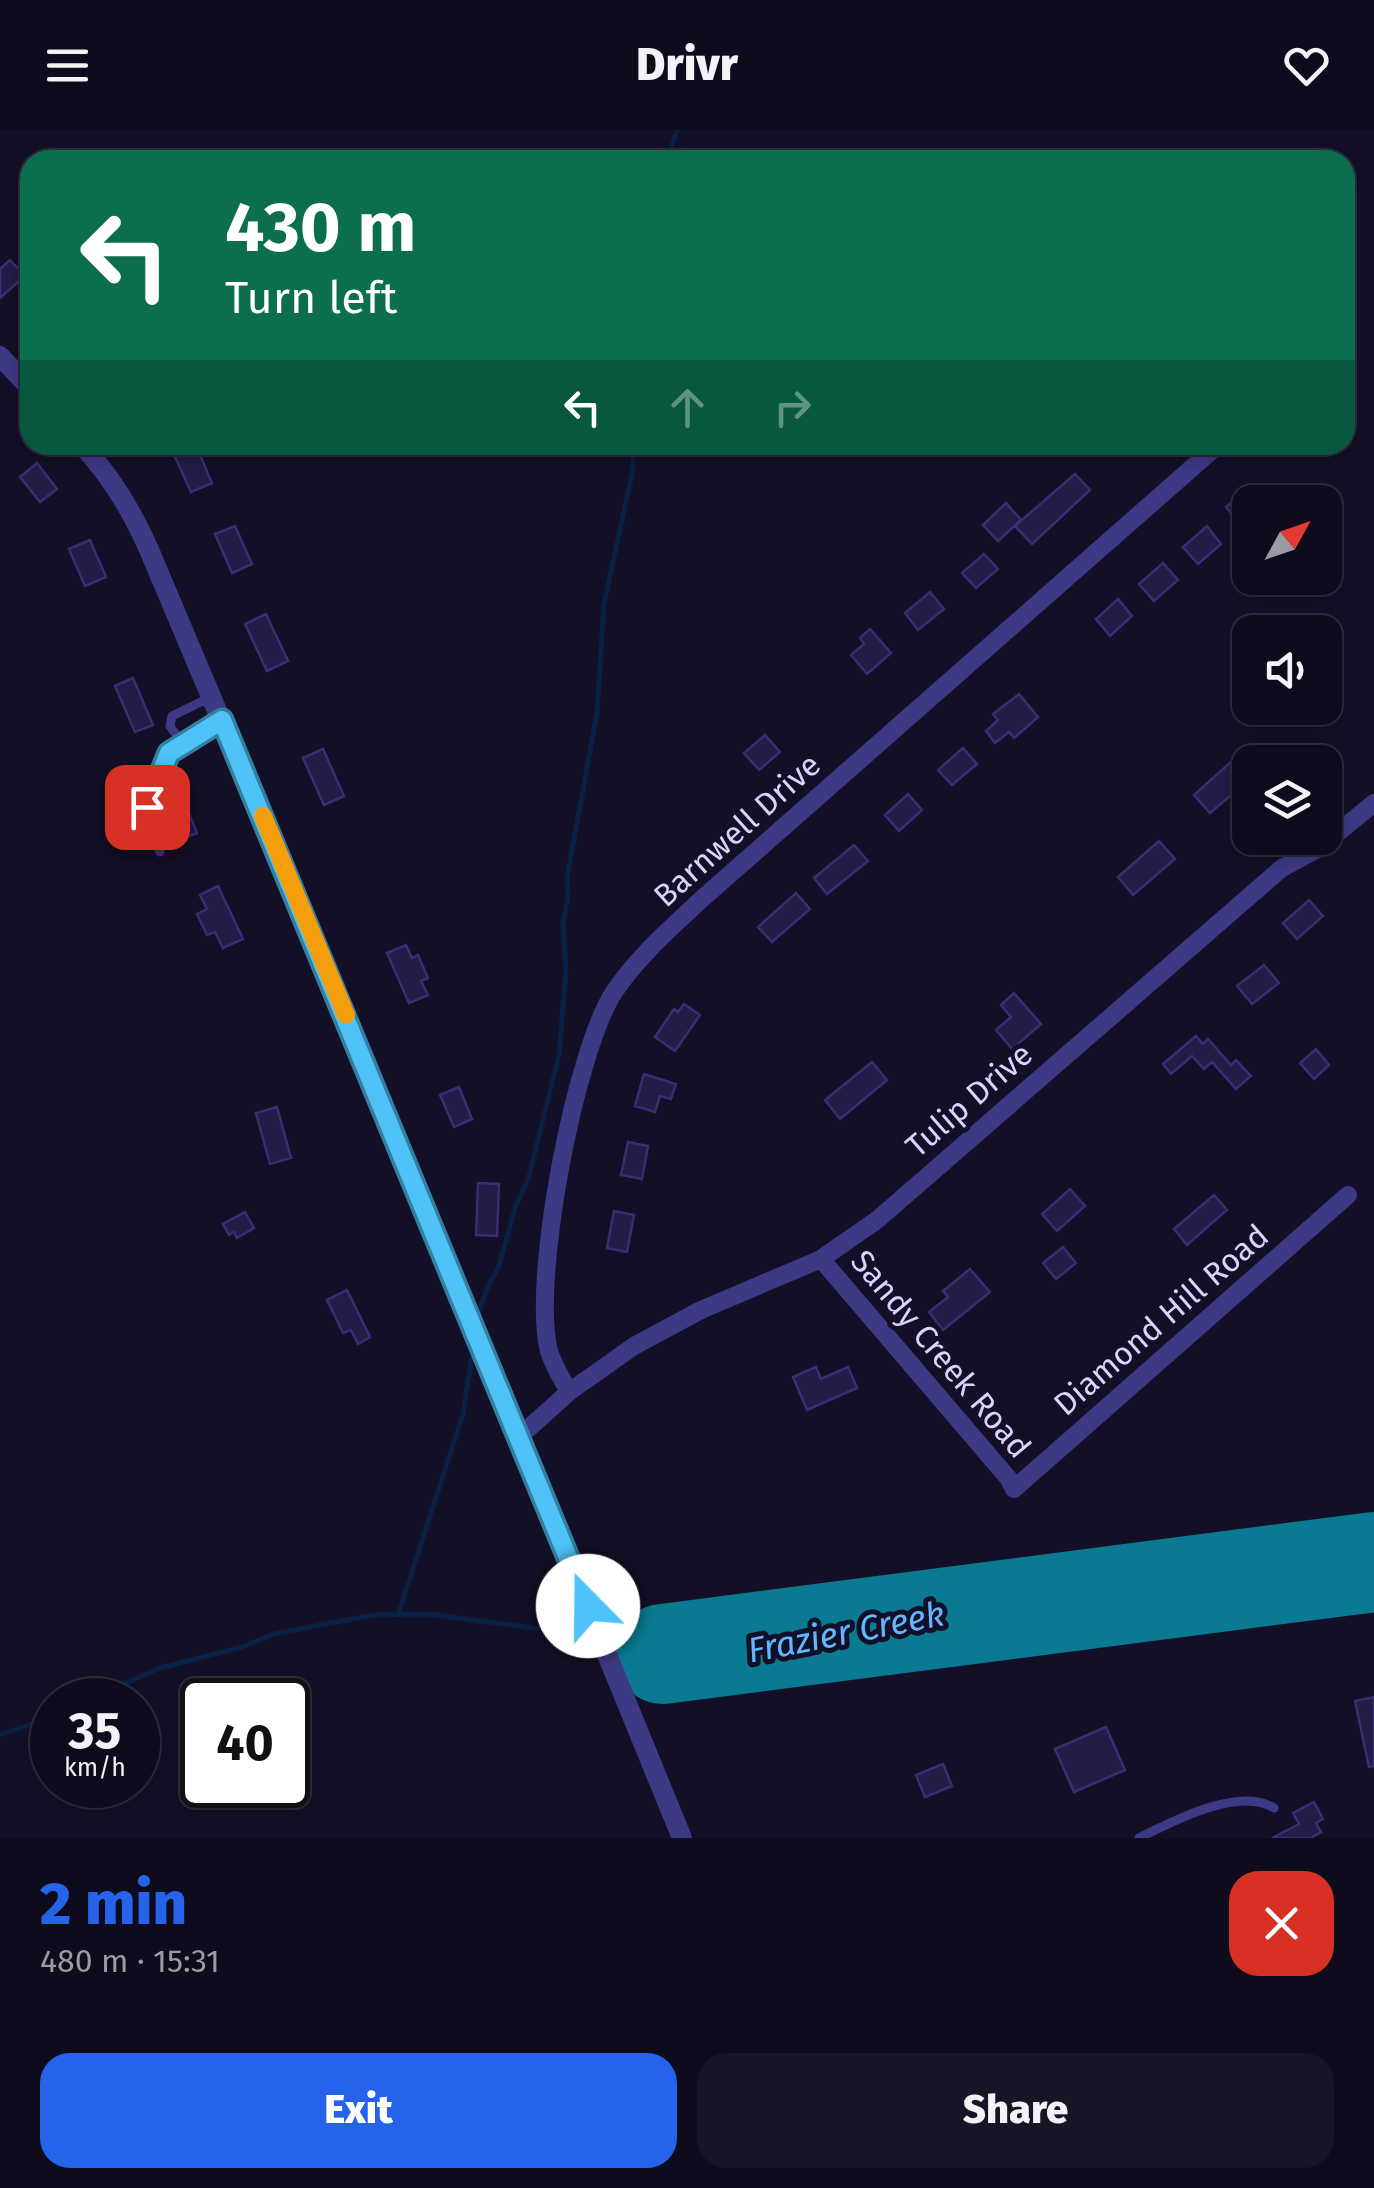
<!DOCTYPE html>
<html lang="en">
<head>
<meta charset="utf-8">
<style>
	:root { --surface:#0e0b1c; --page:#171425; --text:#f1f3f6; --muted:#9b9ba3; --line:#2e2b3b; --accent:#2563eb }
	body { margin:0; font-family:"Fira Sans",sans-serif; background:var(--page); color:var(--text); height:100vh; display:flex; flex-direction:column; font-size:38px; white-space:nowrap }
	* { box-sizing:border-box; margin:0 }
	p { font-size:32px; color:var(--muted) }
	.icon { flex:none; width:55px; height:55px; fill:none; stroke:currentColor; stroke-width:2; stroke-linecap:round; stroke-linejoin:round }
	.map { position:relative; height:1708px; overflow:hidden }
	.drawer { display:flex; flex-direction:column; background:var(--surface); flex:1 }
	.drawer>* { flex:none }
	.banner { position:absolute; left:20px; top:20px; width:1335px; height:305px; border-radius:30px; box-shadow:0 5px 15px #0003,0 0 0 2px var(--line); background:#0b6e4f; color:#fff; overflow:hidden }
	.needle { width:65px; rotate:50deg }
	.fabs { position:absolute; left:1232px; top:355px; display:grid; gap:20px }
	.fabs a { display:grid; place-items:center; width:110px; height:110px; border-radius:20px; background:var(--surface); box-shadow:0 5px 15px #0003,0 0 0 2px var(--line); font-size:50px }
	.speed { position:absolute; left:30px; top:1548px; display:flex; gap:20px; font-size:50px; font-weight:700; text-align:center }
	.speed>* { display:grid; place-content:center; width:130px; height:130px; border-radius:50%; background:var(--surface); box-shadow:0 5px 15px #0003,0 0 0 2px var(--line); line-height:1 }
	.speed small { font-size:25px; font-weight:400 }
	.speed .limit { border:5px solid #111; border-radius:15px; background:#fff; color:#111 }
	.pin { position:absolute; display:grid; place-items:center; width:85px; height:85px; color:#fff; margin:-42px; border-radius:20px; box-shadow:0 5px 15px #0006 }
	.me { position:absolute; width:110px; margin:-55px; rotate:338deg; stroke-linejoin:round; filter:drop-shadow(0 0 8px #0008) }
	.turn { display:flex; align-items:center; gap:35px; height:210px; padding:0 40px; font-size:45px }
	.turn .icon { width:130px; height:130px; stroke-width:2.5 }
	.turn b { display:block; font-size:70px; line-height:85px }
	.lanes { display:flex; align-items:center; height:95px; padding:0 40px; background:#0003; justify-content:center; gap:50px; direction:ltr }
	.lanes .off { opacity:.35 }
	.round { display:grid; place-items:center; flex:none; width:105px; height:105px; border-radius:30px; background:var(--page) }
	.overview { display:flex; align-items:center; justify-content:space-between; height:170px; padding:0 40px }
	h1 { font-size:60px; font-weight:800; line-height:75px; color:var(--accent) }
	.cta { display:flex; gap:20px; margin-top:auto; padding:20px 40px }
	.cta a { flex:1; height:115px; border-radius:30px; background:var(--accent); color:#fff; font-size:40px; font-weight:800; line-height:115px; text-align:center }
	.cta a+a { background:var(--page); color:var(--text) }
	header { display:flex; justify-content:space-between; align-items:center; height:130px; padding:0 40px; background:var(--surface); font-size:45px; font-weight:800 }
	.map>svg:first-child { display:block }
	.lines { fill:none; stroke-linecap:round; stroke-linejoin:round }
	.stream { stroke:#0a1f44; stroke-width:5 }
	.runway { stroke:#0a7a92; stroke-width:100 }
	.building { fill:#241b47; stroke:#3b2d73; stroke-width:2.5 }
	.service { stroke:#3d3a85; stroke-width:9 }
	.minor { stroke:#3d3a85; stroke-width:18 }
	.tertiary { stroke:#3d3a85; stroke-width:20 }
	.route-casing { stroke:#337fa1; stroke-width:25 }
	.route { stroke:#4fc3f7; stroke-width:18 }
	.slow { stroke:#f59e0b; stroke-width:18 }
	.labels { text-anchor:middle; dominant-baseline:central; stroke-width:10; stroke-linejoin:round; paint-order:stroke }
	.street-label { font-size:32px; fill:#d9d4ff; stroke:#130f26 }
	.water-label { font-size:35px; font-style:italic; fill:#62b6ff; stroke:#130f26 }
</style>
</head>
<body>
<header><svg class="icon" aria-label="menu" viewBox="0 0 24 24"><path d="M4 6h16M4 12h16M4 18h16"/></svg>Drivr<svg class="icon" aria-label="heart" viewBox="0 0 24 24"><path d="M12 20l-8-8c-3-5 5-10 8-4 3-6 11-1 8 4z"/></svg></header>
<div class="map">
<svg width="1374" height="1708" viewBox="0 0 1374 1708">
	<rect width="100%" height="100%" fill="#130f26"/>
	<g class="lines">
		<path class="stream" d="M667 30 677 0
			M477 1188 488 1156 499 1136 515 1078 528 1050 559 925 566 841 563 794 568 766 567 748 597 583 604 474 632 344 634 315
			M398 1485 463 1284 473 1219
			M604 1507 667 1512 746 1526 945 1485 1054 1453 1185 1436H1287L1374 1428
			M88 1570 160 1538 242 1517 274 1504 373 1485 429 1484 593 1506
			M0 1605 52 1587"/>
		<path class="runway" d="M663 1524 1374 1432"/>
	</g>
	<path class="building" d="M10 130 25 146 0 168V139Z
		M197 318 212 353 191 362 175 327Z
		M37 333 57 359 40 372 20 347Z
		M1075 344 1090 360 1032 414 1015 396Z
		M1245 362 1250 368V407L1226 377Z
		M1006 373 1021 390 998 411 983 395Z
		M235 396 252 434 232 443 215 404Z
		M1207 396 1221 414 1198 434 1183 417Z
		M90 410 106 447 85 456 69 419Z
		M984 424 998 439 976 458 962 443Z
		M1163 433 1178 450 1154 471 1139 454Z
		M930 462 944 479 918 500 905 483Z
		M1118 469 1132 486 1110 506 1096 489Z
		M266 484 288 531 267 541 245 494Z
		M870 499 891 523 867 544 851 525 864 514 860 508Z
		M133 548 153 595 135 602 115 556Z
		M1019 564 1038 587 1014 608 1009 602 995 613 986 601 998 590 993 584Z
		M765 605 780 622 759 640 744 623Z
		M963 618 977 634 952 655 938 640Z
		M323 619 344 666 324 675 303 628Z
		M1242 622 1250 630V649L1210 683 1194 665Z
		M908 664 922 680 899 701 885 685Z
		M183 669 197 703 177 711 162 678Z
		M1159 711 1175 729 1133 765 1118 747Z
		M854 715 868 731 827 764 814 748Z
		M218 756 243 809 223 818 215 802 207 805 197 784 207 779 200 765Z
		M796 763 810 779 772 812 758 797Z
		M1309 770 1323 786 1297 809 1283 793Z
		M406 815 412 828 418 825 428 848 421 851 428 865 409 873 387 823Z
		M1264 835 1279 853 1252 874 1237 856Z
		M1014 863 1041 894 1012 919 996 900 1011 887 1001 875Z
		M684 874 700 885 675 921 655 907 674 879 678 882Z
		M1196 906 1203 914 1208 909 1231 935 1236 930 1251 946 1236 959 1212 932 1204 939 1192 926 1171 944 1163 934Z
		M1316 919 1329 935 1314 949 1300 933Z
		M872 932 887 950 840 989 825 970Z
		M644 944 676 954 671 969 660 966 655 982 635 976Z
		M459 957 472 989 454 997 440 965Z
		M277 977 291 1028 270 1034 256 983Z
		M628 1012 648 1016 642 1049 621 1045Z
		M478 1053 499 1054 497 1106 476 1105Z
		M1070 1059 1085 1076 1057 1101 1042 1084Z
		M1214 1065 1227 1080 1187 1115 1174 1099Z
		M614 1081 634 1085 627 1122 607 1118Z
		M245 1082 254 1098 237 1108 234 1102 229 1105 223 1094Z
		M1063 1117 1076 1133 1056 1149 1043 1133Z
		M970 1139 990 1162 943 1200 929 1182 948 1167 943 1161Z
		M347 1160 370 1207 358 1214 351 1200 343 1203 327 1170Z
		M816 1237 821 1249 848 1237 857 1258 807 1280 793 1247Z
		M1374 1567V1636L1369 1637 1355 1571Z
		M1106 1597 1125 1640 1074 1662 1055 1619Z
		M943 1634 952 1656 925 1667 916 1645Z
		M1314 1672 1323 1689 1316 1693 1321 1702 1310 1708H1272L1299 1694 1293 1683Z"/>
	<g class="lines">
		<path class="service" d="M182 613 170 596 172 586 209 568
			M160 722C144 689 146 648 173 620 185 608 204 600 220 592
			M1139 1708C1173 1691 1239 1656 1274 1678"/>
		<path class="minor" d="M821 1129 1009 1349 1014 1359 1348 1065
			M569 1262C562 1249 553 1235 549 1221 531 1151 575 922 614 862 638 826 673 796 704 767L1218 315
			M520 1306 569 1262 634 1216 701 1180 821 1129 877 1090 1282 738 1319 718 1374 673"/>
		<path class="tertiary" d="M0 226 30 258
			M82 315C110 345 134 385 150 422L350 896 682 1708"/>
	</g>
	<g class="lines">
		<defs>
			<path id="route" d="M147 677 169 623 222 590 588 1476"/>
		</defs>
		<use href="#route" class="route-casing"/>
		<use href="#route" class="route"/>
		<path class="slow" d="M263 686 346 885"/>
	</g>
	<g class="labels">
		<g class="street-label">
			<text transform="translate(737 700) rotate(-42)">Barnwell Drive</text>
			<text transform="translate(969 970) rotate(-41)">Tulip Drive</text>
			<text transform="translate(1161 1190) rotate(-41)">Diamond Hill Road</text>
			<text transform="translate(941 1224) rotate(50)">Sandy Creek Road</text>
		</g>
		<g class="water-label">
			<text transform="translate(846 1502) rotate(-11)">Frazier Creek</text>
		</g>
	</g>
</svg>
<div class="fabs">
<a><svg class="needle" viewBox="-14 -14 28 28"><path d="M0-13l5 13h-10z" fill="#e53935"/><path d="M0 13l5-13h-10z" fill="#9b9ba3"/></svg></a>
<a><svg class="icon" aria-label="sound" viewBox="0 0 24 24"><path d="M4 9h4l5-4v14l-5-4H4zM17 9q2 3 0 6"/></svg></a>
<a><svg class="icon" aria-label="layers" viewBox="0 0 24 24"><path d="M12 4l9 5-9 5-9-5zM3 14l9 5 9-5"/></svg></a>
</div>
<div class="speed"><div>35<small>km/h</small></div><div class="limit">40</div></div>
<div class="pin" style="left:147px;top:677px;background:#d93025"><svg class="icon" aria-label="arrive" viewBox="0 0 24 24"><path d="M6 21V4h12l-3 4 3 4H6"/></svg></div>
<svg class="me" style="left:588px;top:1476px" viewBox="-20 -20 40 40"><circle r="19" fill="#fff"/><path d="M0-13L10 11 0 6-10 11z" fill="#4fc3f7"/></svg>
<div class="banner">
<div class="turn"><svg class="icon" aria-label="left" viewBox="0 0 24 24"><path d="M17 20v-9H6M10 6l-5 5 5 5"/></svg><div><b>430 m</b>Turn left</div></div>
<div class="lanes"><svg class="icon" aria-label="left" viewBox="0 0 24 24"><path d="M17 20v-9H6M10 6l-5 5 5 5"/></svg><svg class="icon off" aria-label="ahead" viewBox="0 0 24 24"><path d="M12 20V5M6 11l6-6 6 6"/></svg><svg class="icon off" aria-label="right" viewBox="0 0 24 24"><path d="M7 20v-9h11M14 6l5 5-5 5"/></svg></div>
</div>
</div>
<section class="drawer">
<div class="overview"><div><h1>2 min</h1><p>480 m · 15:31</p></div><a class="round" style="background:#d93025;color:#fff"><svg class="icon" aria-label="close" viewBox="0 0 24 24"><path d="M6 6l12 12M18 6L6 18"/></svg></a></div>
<div class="cta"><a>Exit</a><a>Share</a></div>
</section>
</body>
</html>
